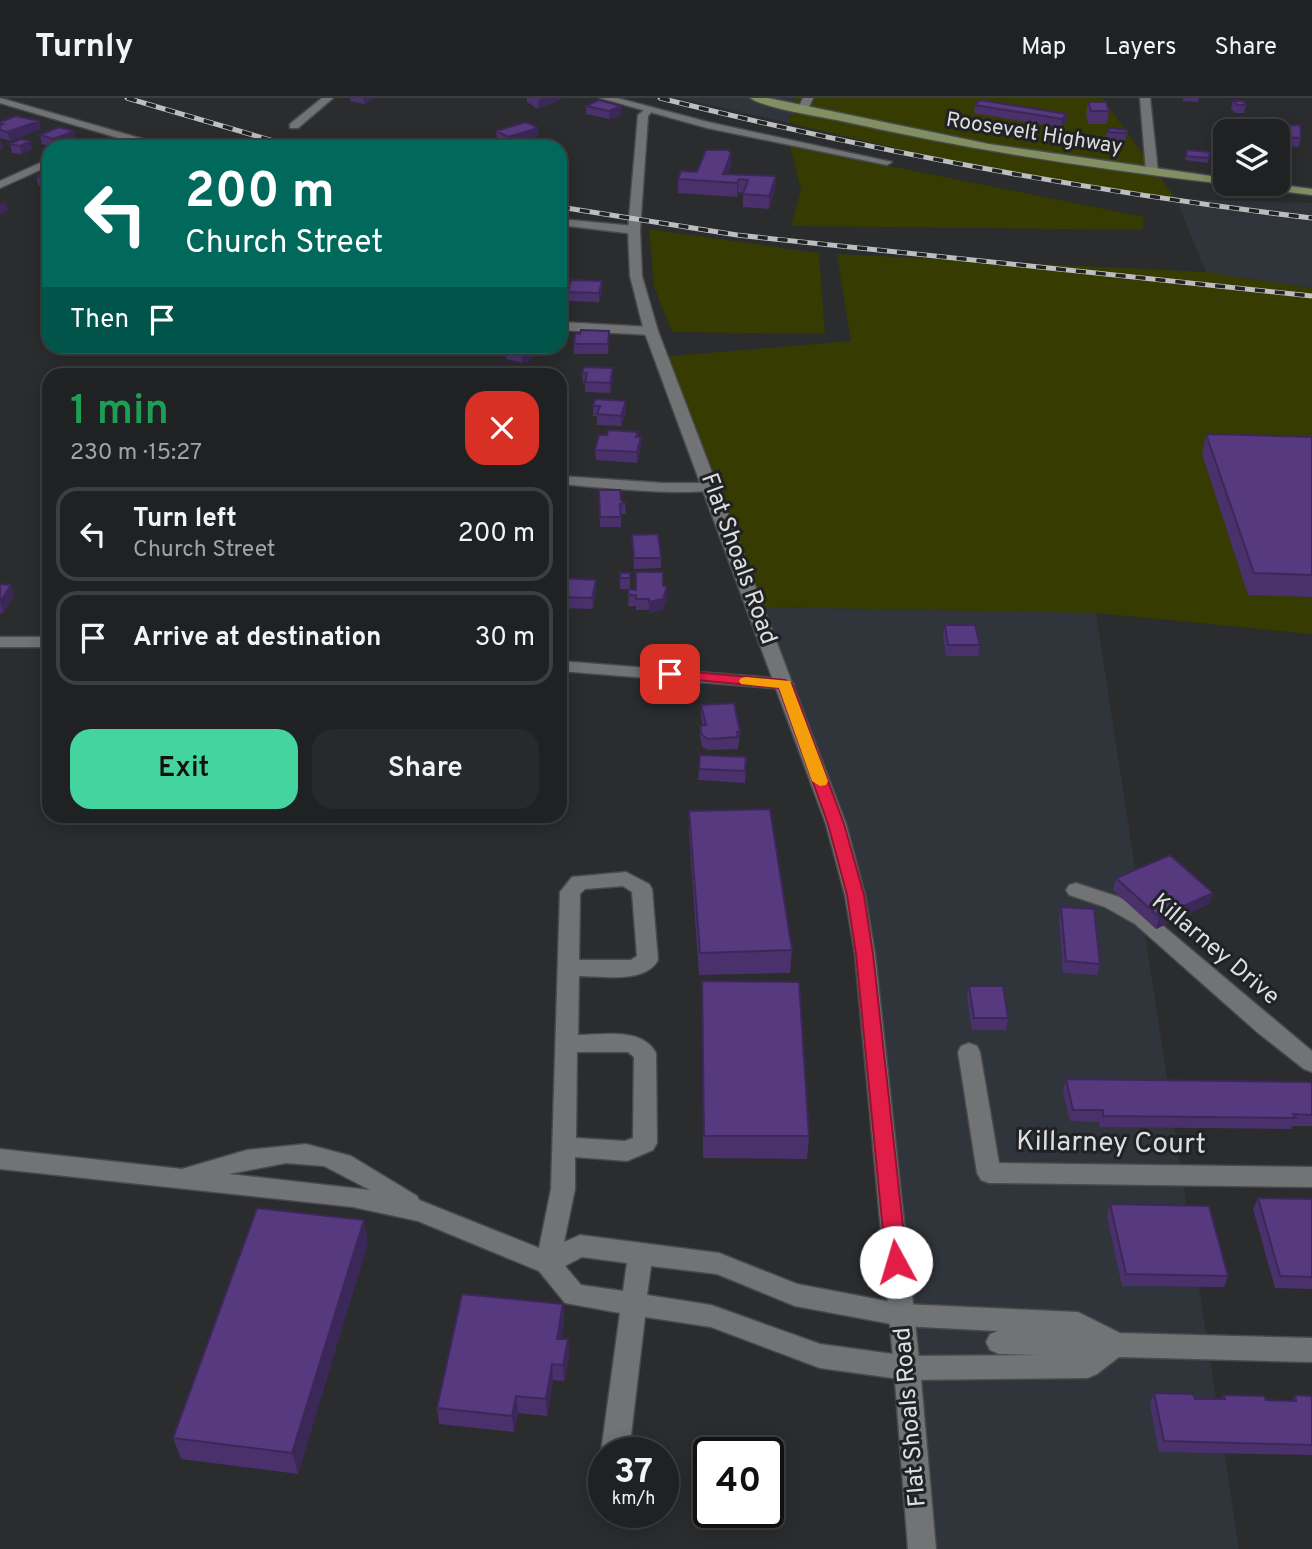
<!DOCTYPE html>
<html lang="en">
<head>
<meta charset="utf-8">
<style>
	:root { --surface:#202122; --page:#28292a; --text:#f1f3f6; --muted:#a2a3a5; --line:#3d3e40; --accent:#44d49f }
	body { margin:0; font-family:Overpass,sans-serif; background:var(--page); color:var(--text); height:100vh; display:flex; flex-direction:column; font-size:26px; white-space:nowrap }
	* { box-sizing:border-box; margin:0 }
	p { font-size:23px; color:var(--muted) }
	.icon { flex:none; width:38px; height:38px; fill:none; stroke:currentColor; stroke-width:2; stroke-linecap:round; stroke-linejoin:round }
	.map { position:relative; flex:1; overflow:hidden }
	.side { position:absolute; left:42px; top:270px; width:525px; height:455px; display:flex; flex-direction:column; background:var(--surface); border-radius:21px; box-shadow:0 4px 18px #0003,0 0 0 2px var(--line) }
	.side>* { flex:none }
	.top-card { position:absolute; left:42px; top:42px; width:525px; height:214px; border-radius:21px; box-shadow:0 4px 18px #0003,0 0 0 2px var(--line); background:#00695c; color:#fff; overflow:hidden }
	.fabs { position:absolute; left:1213px; top:21px; display:grid; gap:14px }
	.fabs a { display:grid; place-items:center; width:77px; height:77px; border-radius:14px; background:var(--surface); box-shadow:0 4px 18px #0003,0 0 0 2px var(--line); font-size:35px }
	.speed { position:absolute; left:588px; top:1339px; display:flex; gap:14px; font-size:35px; font-weight:700; text-align:center }
	.speed>* { display:grid; place-content:center; width:91px; height:91px; border-radius:50%; background:var(--surface); box-shadow:0 4px 18px #0003,0 0 0 2px var(--line); line-height:1 }
	.speed small { font-size:18px; font-weight:400 }
	.speed .limit { border:4px solid #111; border-radius:10px; background:#fff; color:#111 }
	.pin { position:absolute; display:grid; place-items:center; width:60px; height:60px; color:#fff; margin:-30px; border-radius:14px; box-shadow:0 4px 10px #0006 }
	.me { position:absolute; width:77px; margin:-38px; rotate:354deg; stroke-linejoin:round; filter:drop-shadow(0 0 5px #0008) }
	.turn { display:flex; align-items:center; gap:24px; height:147px; padding:0 28px; font-size:32px }
	.turn .icon { width:91px; height:91px; stroke-width:2.5 }
	.turn b { display:block; font-size:49px; line-height:60px }
	.then { display:flex; align-items:center; height:66px; padding:0 28px; background:#0003; gap:14px; font-size:26px }
	.round { display:grid; place-items:center; flex:none; width:74px; height:74px; border-radius:21px; background:var(--page) }
	.overview { display:flex; align-items:center; justify-content:space-between; height:119px; padding:0 28px }
	h1 { font-size:42px; font-weight:600; line-height:52px; color:#1e9e55 }
	.primary-button { display:flex; gap:14px; margin-top:auto; padding:14px 28px }
	.primary-button a { flex:1; height:80px; border-radius:21px; background:var(--accent); color:#111; font-size:28px; font-weight:600; line-height:80px; text-align:center }
	.primary-button a+a { background:var(--page); color:var(--text) }
	ul { padding:0; list-style:none }
	li { display:flex; align-items:center; gap:21px; height:94px; margin:0 14px 10px; padding:0 14px; border:4px solid var(--line); border-radius:21px }
	li div { flex:1 }
	li b { display:block; font-size:26px }
	li em { font-style:normal }
	header { display:flex; align-items:center; gap:42px; box-sizing:border-box; height:98px; padding:0 35px; background:var(--surface); border-bottom:2px solid var(--line) }
	header strong { font-size:33px }
	nav { display:flex; gap:38px; margin-inline-start:auto; font-size:24px }
	.map>svg:first-child { display:block }
	.built { fill:#2f353b }
	.green { fill:#353b01 }
	.lines { fill:none; stroke-linecap:round; stroke-linejoin:round }
	.minor-casing { stroke:#48494b; stroke-width:3 }
	.tertiary-casing { stroke:#48494b; stroke-width:3 }
	.primary-casing { stroke:#48494b; stroke-width:3 }
	.minor { fill:#717375; fill-rule:evenodd }
	.tertiary { fill:#717375; fill-rule:evenodd }
	.primary { fill:#818f63; fill-rule:evenodd }
	.rail-casing { stroke:#bdbec0; stroke-width:5 }
	.rail { stroke:#202224; stroke-width:3.5; stroke-dasharray:10; stroke-linecap:butt }
	.wall { fill:#4a316c }
	.shaded-wall { fill:#3c2858 }
	.building { fill:#56397e; stroke:#3c2858; stroke-width:2 }
	.route { fill:#e11d48; stroke:#92132f; stroke-width:2 }
	.slow { fill:#f59e0b }
	.labels { text-anchor:middle; dominant-baseline:central; stroke-width:6; stroke-linejoin:round; paint-order:stroke }
	.far-street-label { font-size:21px; fill:#dddee0; stroke:#202224 }
	.street-label { font-size:24px; fill:#dddee0; stroke:#202224 }
	.near-street-label { font-size:28px; fill:#dddee0; stroke:#202224 }
</style>
</head>
<body>
<header>
<strong>Turnly</strong>
<nav><a>Map</a><a>Layers</a><a>Share</a></nav>
</header>
<div class="map">
<svg width="1312" height="1451" viewBox="0 0 1312 1451">
	<rect width="100%" height="100%" fill="#2a2c2e"/>
	<path class="built" d="M679 0H795L789 25Z
		M1176 101 1312 105V190L1206 174Z
		M763 509 1096 515 1239 1451H926L862 795Z"/>
	<path class="green" d="M795 0H1102L1176 101 984 71 789 25Z
		M790 48 1144 119 1142 132 791 128 801 92Z
		M649 131 819 155 825 236 672 234 654 189Z
		M837 156 1206 174 1312 190V536L1096 515 763 509 659 259 851 243Z"/>
	<g class="lines">
		<defs>
			<path id="minor" d="M0 0 164 47 165 49H149L0 5Z
				M322 0H333L298 30H290V26Z
				M600 0H617L708 24 892 64 887 67 707 30Z
				M803 0H813L807 13 803 14 798 11Z
				M1140 0H1150L1158 74 1152 77 1146 74Z
				M49 61V68L0 90V83Z
				M560 121 634 128 640 132 634 136 560 127Z
				M560 224 651 229 658 233 651 237 560 232Z
				M560 378 663 385H711L718 389C706 401 585 388 560 386Z
				M0 539H49V549H0Z
				M560 563 785 581 794 586 785 591 560 573Z
				M626 774 649 786 652 791 658 862C645 886 602 878 579 878L578 937C602 937 642 929 656 955L657 1045 653 1052 627 1063 575 1059V1091L564 1144 580 1137 719 1155 797 1186 902 1206 1078 1214 1120 1235 1312 1240V1264L1119 1259 1097 1276 1088 1280 907 1282 820 1270 711 1229 645 1219 629 1354H604V1359L601 1354 620 1215 565 1205 539 1173 418 1123 353 1109 0 1071V1051L182 1071 247 1052 306 1046 351 1058 417 1098 419 1102 539 1150 551 1091 560 794 572 779ZM623 788 632 794 637 858 631 862H579L580 796 585 791ZM577 954H628L634 959 633 1040 625 1043 576 1040ZM286 1065 324 1068 370 1092 229 1076ZM582 1159 627 1165 623 1193 581 1187 565 1168ZM651 1168 717 1176 795 1208 902 1228 998 1233 990 1236 986 1244 990 1252 999 1256 1041 1257 907 1258 820 1246 711 1207 647 1197Z
				M1076 785 1119 799 1149 816 1312 953V974L1304 971 1257 934 1135 826 1105 809 1069 797 1066 792 1069 787Z
				M969 945 977 948 980 954 999 1065 1312 1069V1089L989 1085 981 1082 977 1075 958 954 961 948Z"/>
			<path id="tertiary" d="M648 9 653 12 648 18 640 132 642 178 658 233 846 726 865 797 875 856 920 1270 936 1451H908L894 1270 855 856 845 797 826 726 644 233 630 178 628 132 638 17Z"/>
			<path id="primary" d="M750 0H768L989 46 1225 80V86H1227H1225C1095 71 965 51 837 22 816 18 765 10 750 0Z
				M1243 86H1274L1312 91V97L1249 89Z"/>
		</defs>
		<use href="#minor" class="minor-casing"/>
		<use href="#tertiary" class="tertiary-casing"/>
		<use href="#primary" class="primary-casing"/>
		<use href="#minor" class="minor"/>
		<use href="#tertiary" class="tertiary"/>
		<use href="#primary" class="primary"/>
		<defs>
			<path id="rail" d="M127 0 294 49
				M660 0C875 54 1092 94 1312 120
				M560 109 737 137 1312 198"/>
		</defs>
		<use href="#rail" class="rail-casing"/>
		<use href="#rail" class="rail"/>
	</g>
	<path class="wall" d="M350 0H376L364 6 350 3Z
		M527 0H562V1L538 11 527 4Z
		M1183 0H1199L1198 4 1183 3Z
		M599 2 621 17 609 21 586 16V8Z
		M1233 3 1246 7 1244 15H1235L1231 11Z
		M1088 4 1109 13 1107 26H1088L1086 16Z
		M975 7 1067 16 1066 24 1061 30 974 15Z
		M0 24 41 31 10 43 0 40Z
		M1277 28 1301 40 1299 49 1278 47V33H1275Z
		M538 30V38L508 47 497 42 496 33Z
		M1127 32 1125 48 1105 47 1107 34Z
		M40 37 75 41 58 49H53L42 46Z
		M10 46 32 51 22 56 12 55Z
		M1187 52 1210 54 1208 65 1185 62Z
		M731 55V68L728 76 776 78 775 91 769 111 743 109V95L738 94 737 99 678 95V81L697 74Z
		M49 73V91L38 87 36 78Z
		M602 192 599 204 568 203V194Z
		M609 233 608 256H574V246Z
		M457 248H483L476 256 458 254Z
		M538 248 529 263 522 265 506 261 505 251Z
		M613 270V280L610 295 585 294V285H583L582 275Z
		M626 303V313L621 328 597 327V318H593V308Z
		M638 334V339H641V350L637 365 596 362 595 352 607 337Z
		M1206 336 1312 339V499L1248 497 1202 356Z
		M599 392 621 402 625 405 626 416H621V429H600Z
		M560 407 567 409 568 419 564 431H560Z
		M632 437 661 460V470L634 471Z
		M620 475H630V491H620Z
		M560 480 596 493 593 511 560 510Z
		M0 486 14 498 3 515H0Z
		M663 488 667 499 663 512 649 515V512H636V508H628L629 491Z
		M945 527 980 547 978 558H946L943 538Z
		M701 607 740 634 738 651 708 652 702 649 700 639V628H703L701 619Z
		M746 659 745 685 698 682 699 671Z
		M689 713 792 852 790 875 699 877 689 735Z
		M1116 780 1213 795 1209 806 1156 831 1113 792Z
		M1061 809 1100 866 1097 877 1063 875 1059 820Z
		M702 883 809 1038 807 1061 703 1060Z
		M969 888 1008 920 1006 932H972L967 900Z
		M1066 981 1312 987V1028H1292L1291 1031 1100 1029 1099 1024 1070 1023 1063 993Z
		M1258 1100 1312 1101V1191L1275 1190 1253 1111Z
		M1110 1106 1228 1178 1224 1189 1122 1188 1107 1118Z
		M368 1144 298 1376 181 1361 173 1340Z
		M563 1206 564 1223 561 1241H568L569 1258 564 1283 553 1282 547 1318 518 1315 514 1334 439 1326 437 1310Z
		M1154 1295 1195 1301H1222L1224 1297 1266 1302 1292 1303 1295 1297 1312 1298V1357L1159 1354 1150 1306Z"/>
	<path class="shaded-wall" d="M363 0H376L364 6Z
		M544 0H562V1L538 11V2Z
		M621 8V17L609 21V13Z
		M1067 16 1066 24 1061 30 1062 21Z
		M39 23 41 31 10 43 7 34Z
		M538 30V38L508 47V39Z
		M74 33 75 41 56 49 54 41Z
		M1 42 3 51 0 52V43Z
		M30 43 32 51 22 56 20 48Z
		M731 55V68L725 84 723 76Z
		M776 78 775 91 769 111V98Z
		M739 81 738 94 737 99V85Z
		M5 103 8 112 0 117V106Z
		M602 183V192L599 204V195Z
		M475 248H483L476 256Z
		M532 248H538L529 263 522 265V255Z
		M613 270V280L610 295V285Z
		M626 303V313L621 328V318Z
		M641 339V350L637 365V354Z
		M567 409 568 419 564 431V420Z
		M596 482V493L593 511 592 500Z
		M11 487 14 498 3 515 0 504Z
		M667 488V499L663 512 649 515V504Z
		M1213 795 1209 806 1156 831 1159 819Z
		M364 1122 368 1144 298 1376 292 1355Z
		M563 1206 564 1223 559 1257 557 1241Z
		M568 1241 569 1258 564 1283 563 1267Z
		M552 1266 553 1282 547 1318 546 1301Z
		M516 1298 518 1315 514 1334 512 1318Z"/>
	<path class="building" d="M599 2 621 8 609 13 586 8Z
		M980 2 1067 16 1062 21 975 7Z
		M1233 3H1243L1246 7H1237Z
		M1088 4H1106L1109 13H1091Z
		M16 18 39 23 7 34 0 32V27L3 26 0 25V24Z
		M526 24 538 30 508 39 496 33Z
		M1300 27 1301 40 1279 39 1277 28Z
		M59 29 74 33 54 41 40 37Z
		M1110 30 1127 32V35L1107 34Z
		M21 41 30 43 20 48 10 46Z
		M96 43 122 49H84Z
		M706 52H728L731 55 723 76 776 78 769 98 743 96 748 82 739 81 737 85 678 81 681 73 697 74Z
		M1187 52 1210 54 1209 60 1186 58Z
		M49 73V82L36 78Z
		M571 182 602 183 599 195 568 194Z
		M581 232 609 233 608 246H574L575 235 580 236Z
		M507 248H532L529 254 522 255 505 251Z
		M584 269 613 270 610 285 585 284 587 275H582Z
		M595 301 626 303 621 318 597 316 600 308H593Z
		M608 332 638 334 636 339H641L637 354 595 352 599 337H607Z
		M1206 336 1312 339V477L1254 475Z
		M599 392H620L621 402 625 405 620 406 621 419H600Z
		M560 407 567 409 564 420H560Z
		M658 436 661 460H634L632 437Z
		M636 474H663V488H667L663 501 649 504V501H636V497H628L629 491 636 492Z
		M620 475H630V480H620Z
		M560 480 596 482 592 500 560 499Z
		M0 486 11 487 0 504Z
		M945 527H975L980 547H948Z
		M734 605 740 634H737L738 639 708 641 702 637 700 628 706 627 701 607Z
		M700 657 746 659 745 673 699 671Z
		M770 711 792 852 700 855 689 713Z
		M1170 757 1213 795 1159 819 1116 780Z
		M1061 809 1094 811 1100 866 1066 863Z
		M702 883 799 884 809 1038H704Z
		M969 888H1003L1008 920H974Z
		M1066 981 1311 984 1312 987V1017L1293 1016 1296 1020 1103 1018V1012H1073Z
		M1258 1100 1312 1101V1179L1280 1178Z
		M1110 1106 1209 1108 1228 1178 1126 1176Z
		M257 1110 364 1122 292 1355 173 1340Z
		M462 1196 563 1206 557 1241H568L563 1267 552 1266 546 1301 516 1298 512 1318 437 1310Z
		M1154 1295 1193 1296 1195 1301H1225L1224 1297 1264 1298 1266 1302 1296 1303 1295 1297 1312 1298V1347L1164 1343Z"/>
	<path class="route" d="M670 572 785 582 792 586 844 726 864 797 873 856 907 1164 904 1171 896 1173 889 1171 886 1164 856 856 847 797 828 726 779 590 665 579 663 576Z"/>
	<path class="slow" d="M746 579 790 583 828 683 826 687 820 688 812 683 779 590 741 586 739 583 741 580Z"/>
	<g class="labels">
		<g class="far-street-label">
			<text transform="translate(1034 36) rotate(9)">Roosevelt Highway</text>
		</g>
		<g class="street-label">
			<text transform="translate(738 461) rotate(70)">Flat Shoals Road</text>
			<text transform="translate(1215 852) rotate(40)">Killarney Drive</text>
			<text transform="translate(911 1319) rotate(-95)">Flat Shoals Road</text>
		</g>
		<g class="near-street-label">
			<text transform="translate(1111 1046) rotate(1)">Killarney Court</text>
		</g>
	</g>
</svg>
<div class="fabs">
<a><svg class="icon" aria-label="layers" viewBox="0 0 24 24"><path d="M12 4l9 5-9 5-9-5zM3 14l9 5 9-5"/></svg></a>
</div>
<div class="speed"><div>37<small>km/h</small></div><div class="limit">40</div></div>
<div class="pin" style="left:670px;top:576px;background:#d93025"><svg class="icon" aria-label="arrive" viewBox="0 0 24 24"><path d="M6 21V4h12l-3 4 3 4H6"/></svg></div>
<svg class="me" style="left:896px;top:1164px" viewBox="-20 -20 40 40"><circle r="19" fill="#fff"/><path d="M0-13L10 11 0 6-10 11z" fill="#e11d48"/></svg>
<div class="top-card">
<div class="turn"><svg class="icon" aria-label="left" viewBox="0 0 24 24"><path d="M17 20v-9H6M10 6l-5 5 5 5"/></svg><div><b>200 m</b>Church Street</div></div>
<div class="then">Then<svg class="icon" aria-label="arrive" viewBox="0 0 24 24"><path d="M6 21V4h12l-3 4 3 4H6"/></svg></div>
</div>
<section class="side">
<div class="overview"><div><h1>1 min</h1><p>230 m · 15:27</p></div><a class="round" style="background:#d93025;color:#fff"><svg class="icon" aria-label="close" viewBox="0 0 24 24"><path d="M6 6l12 12M18 6L6 18"/></svg></a></div>
<ul>
<li><svg class="icon" aria-label="left" viewBox="0 0 24 24"><path d="M17 20v-9H6M10 6l-5 5 5 5"/></svg><div><b>Turn left</b><p>Church Street</p></div><em>200 m</em></li>
<li><svg class="icon" aria-label="arrive" viewBox="0 0 24 24"><path d="M6 21V4h12l-3 4 3 4H6"/></svg><div><b>Arrive at destination</b></div><em>30 m</em></li>
</ul>
<div class="primary-button"><a>Exit</a><a>Share</a></div>
</section>
</div>
</body>
</html>
